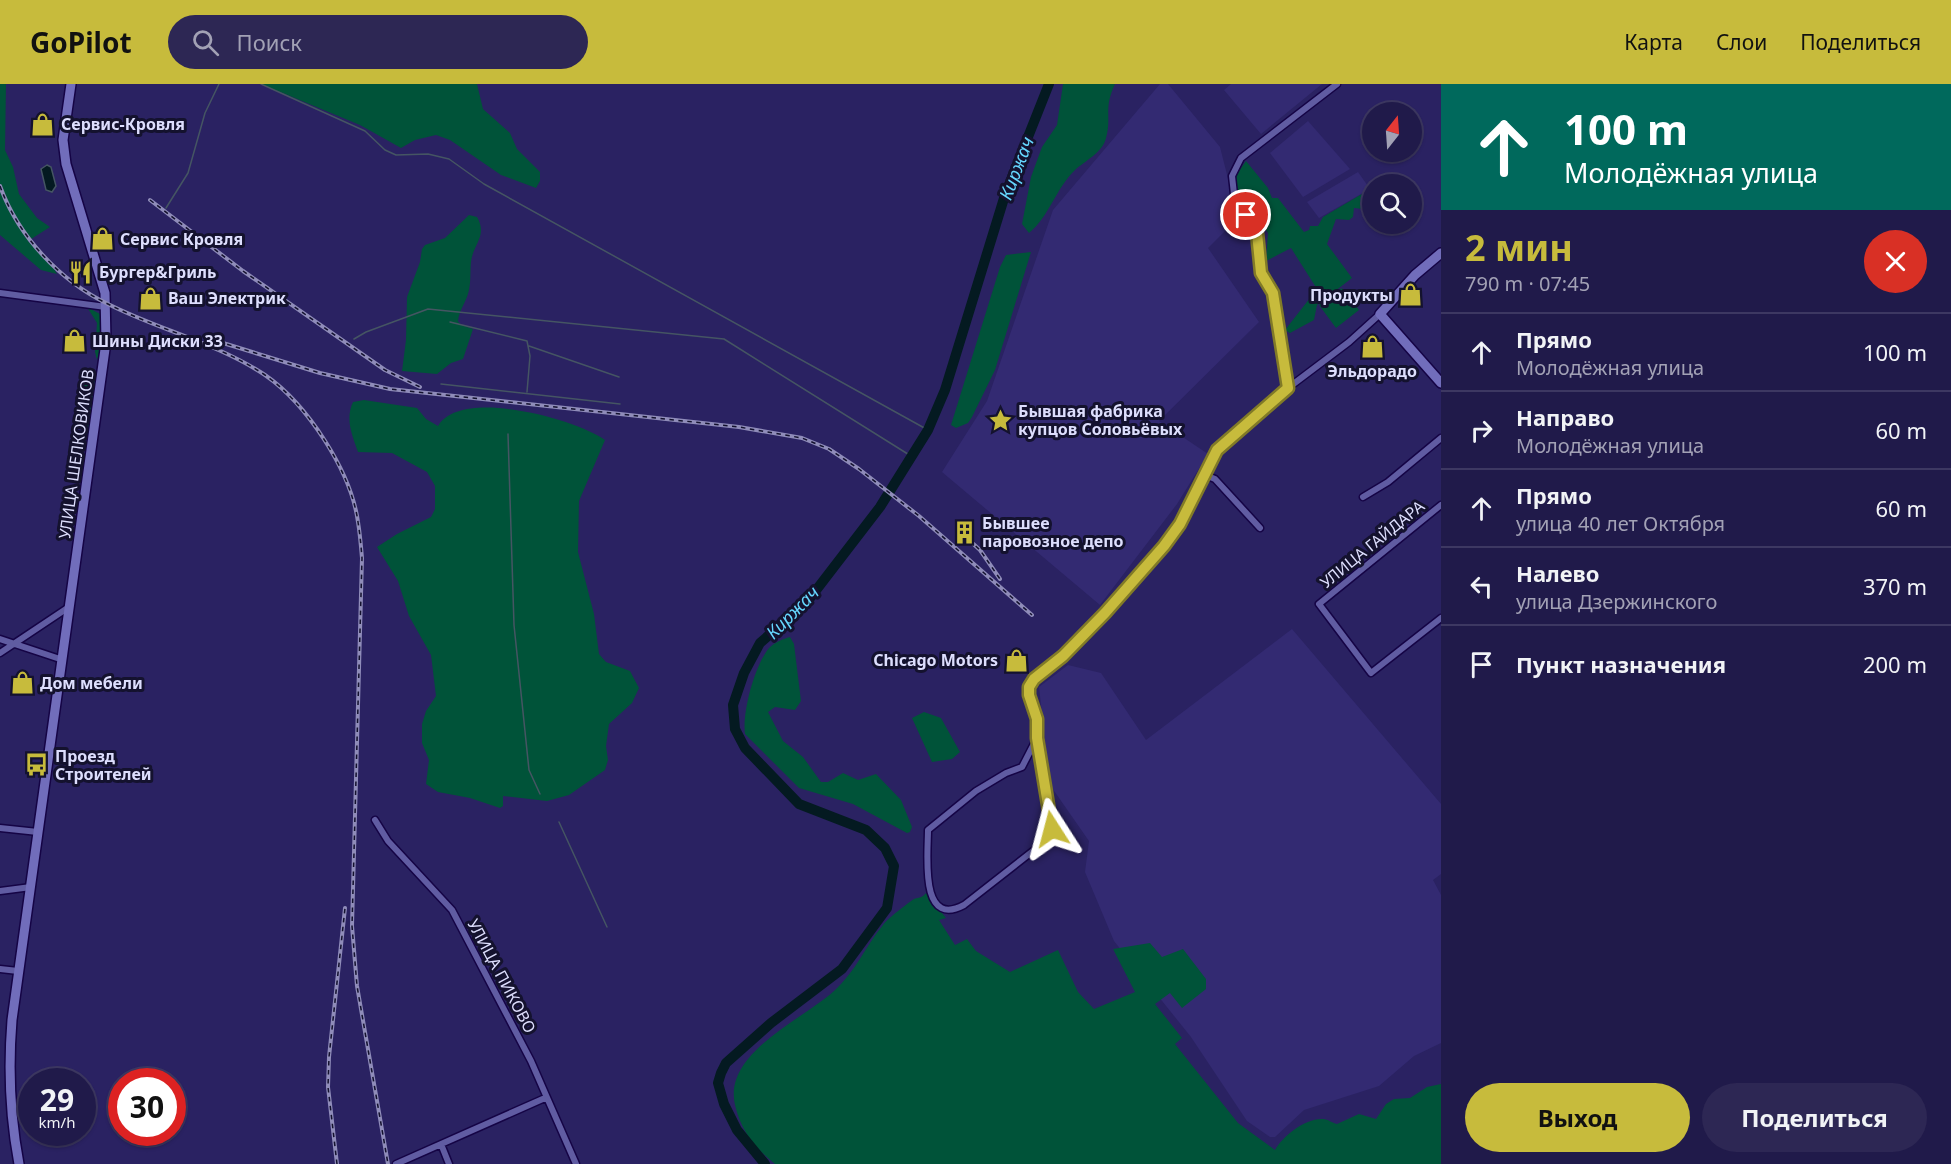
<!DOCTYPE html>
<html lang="ru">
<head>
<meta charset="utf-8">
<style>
	:root { --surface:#201a4a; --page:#2d2754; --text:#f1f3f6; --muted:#a2a1b5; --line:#3d3862; --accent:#c7bb3c }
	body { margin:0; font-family:"Noto Sans",sans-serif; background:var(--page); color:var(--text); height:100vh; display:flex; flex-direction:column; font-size:22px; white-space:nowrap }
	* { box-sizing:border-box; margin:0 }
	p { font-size:20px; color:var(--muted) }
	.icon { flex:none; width:33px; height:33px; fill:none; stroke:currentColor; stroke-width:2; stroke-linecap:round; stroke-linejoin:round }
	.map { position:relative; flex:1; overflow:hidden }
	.drawer { display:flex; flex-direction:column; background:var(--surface); width:510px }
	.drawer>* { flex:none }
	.banner { background:#00695c; color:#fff; overflow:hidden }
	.needle { width:39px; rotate:17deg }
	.fabs { position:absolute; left:1362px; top:18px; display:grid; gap:12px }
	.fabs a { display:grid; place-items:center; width:60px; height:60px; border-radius:50%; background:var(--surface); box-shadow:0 2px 4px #0004,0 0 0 2px var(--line); font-size:30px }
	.speed { position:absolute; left:18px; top:984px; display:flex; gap:12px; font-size:30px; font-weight:700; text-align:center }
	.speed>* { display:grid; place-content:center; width:78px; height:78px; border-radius:50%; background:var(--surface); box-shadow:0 2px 4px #0004,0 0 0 2px var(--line); line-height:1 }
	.speed small { font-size:15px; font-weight:400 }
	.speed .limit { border:9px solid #d22; background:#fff; color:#111 }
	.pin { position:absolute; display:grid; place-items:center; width:51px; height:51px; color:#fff; margin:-26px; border:3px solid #fff; border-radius:50%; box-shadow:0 2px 6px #0007 }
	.me { position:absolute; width:66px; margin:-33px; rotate:351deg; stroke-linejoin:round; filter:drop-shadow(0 0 4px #0008) }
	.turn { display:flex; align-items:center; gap:21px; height:126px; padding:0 24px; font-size:27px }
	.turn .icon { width:78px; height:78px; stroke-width:2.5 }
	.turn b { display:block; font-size:42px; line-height:51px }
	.round { display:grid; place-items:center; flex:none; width:63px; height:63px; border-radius:32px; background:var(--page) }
	.head { display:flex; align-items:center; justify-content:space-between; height:102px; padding:0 24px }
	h1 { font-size:36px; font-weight:700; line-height:45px; color:var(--accent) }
	.cta { display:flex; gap:12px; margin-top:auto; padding:12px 24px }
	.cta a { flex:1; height:69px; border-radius:36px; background:var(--accent); color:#111; font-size:24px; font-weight:700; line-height:69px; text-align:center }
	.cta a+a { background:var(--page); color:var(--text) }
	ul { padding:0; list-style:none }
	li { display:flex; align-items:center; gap:18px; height:78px; padding:0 24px; border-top:2px solid var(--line) }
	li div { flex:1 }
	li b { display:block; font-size:22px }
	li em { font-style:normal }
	header { display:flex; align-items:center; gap:36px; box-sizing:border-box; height:84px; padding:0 30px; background:var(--accent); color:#111 }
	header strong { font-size:28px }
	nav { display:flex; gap:33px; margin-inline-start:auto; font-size:21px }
	.search { width:420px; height:54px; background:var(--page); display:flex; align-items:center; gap:15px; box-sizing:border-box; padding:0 21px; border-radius:33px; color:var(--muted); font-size:22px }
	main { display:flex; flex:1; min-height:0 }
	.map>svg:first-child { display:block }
	.built { fill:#332a72 }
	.green { fill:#005339 }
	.water { fill:#041a21; stroke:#455563; stroke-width:1.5 }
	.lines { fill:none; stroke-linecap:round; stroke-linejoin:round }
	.stream { stroke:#455563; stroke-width:1.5 }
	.river { stroke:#041a21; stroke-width:10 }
	.street-casing { stroke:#150445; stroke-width:9 }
	.secondary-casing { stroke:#150445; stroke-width:12 }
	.street { stroke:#605ca2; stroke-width:6 }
	.secondary { stroke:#716dbb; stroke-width:9 }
	.rail-casing { stroke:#8f8cb9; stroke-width:4 }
	.rail { stroke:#14122e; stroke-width:1.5; stroke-dasharray:4.5; stroke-linecap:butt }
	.route-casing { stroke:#817a27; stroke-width:15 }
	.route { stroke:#c7bb3c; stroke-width:10 }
	.labels { text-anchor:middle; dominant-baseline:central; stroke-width:6; stroke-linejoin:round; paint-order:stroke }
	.poi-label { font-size:16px; font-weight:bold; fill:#dddefd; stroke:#14122e; text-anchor:start }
	.street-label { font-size:16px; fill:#dddefd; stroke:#14122e }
	.water-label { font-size:18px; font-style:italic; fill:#66d7fe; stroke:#14122e }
</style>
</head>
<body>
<header>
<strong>GoPilot</strong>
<div class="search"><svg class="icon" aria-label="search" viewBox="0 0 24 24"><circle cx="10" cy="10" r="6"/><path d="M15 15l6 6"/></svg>Поиск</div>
<nav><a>Карта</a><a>Слои</a><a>Поделиться</a></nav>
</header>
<main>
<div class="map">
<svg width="1441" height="1080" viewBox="0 0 1441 1080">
	<rect width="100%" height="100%" fill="#2a2262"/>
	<path class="built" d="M1160 0H1168L1220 63 1238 134 1208 164 1259 238 1159 337 1208 370 1177 420 1100 521 942 388 987 317 1053 126Z
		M1231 0H1322L1261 50 1224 6Z
		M1308 37 1350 85 1303 113 1270 69Z
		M1358 88 1370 105 1319 134 1307 118Z
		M1292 545 1441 720V790L1433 796 1441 811V959L1414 972 1379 1002 1304 1026 1275 1053H1270L1247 1037 1191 953 1114 857 1085 788 1089 757 1050 701 1039 603 1068 581 1101 589 1146 656Z"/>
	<path class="green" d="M0 0H6L5 66 13 83 19 110 37 134 50 143 28 157 53 183 57 190 41 186 0 151Z
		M261 0H477L483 25 510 49 517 65 540 88V97L536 104 501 91 450 56 436 51 415 56 401 64 360 41Z
		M1063 0H1115C1103 25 1112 33 1106 54 1103 68 1085 77 1075 86 1056 104 1049 133 1029 149L1022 140 1031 93 1042 63 1057 41Z
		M1246 77 1268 104 1272 114H1278L1304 148 1309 146 1310 142H1318L1323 133 1372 104V120L1363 125 1354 124 1353 133 1349 136 1336 135 1327 160 1352 194 1317 221 1314 236 1290 249 1285 246 1317 205 1291 164 1266 177 1268 149 1235 102 1236 91Z
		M469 131 477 133C488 152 473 160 471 178 470 187 471 197 469 206 467 217 459 226 458 237L461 241 473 245 463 275 451 279 437 290 402 287 406 256 407 213 420 178 422 165 425 161 445 154Z
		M1031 168 995 286 972 333 968 339 956 344 951 341 1000 183 1006 171Z
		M1342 204 1359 226 1336 244 1319 221Z
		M87 223 102 231 101 262 97 276 95 268 97 239Z
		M87 293 96 298 87 356 82 354 87 317 80 311 81 296Z
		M364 316 417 324 426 335 438 342C461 303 576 335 605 356L579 417 578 468 594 530 599 570 606 578 630 587 639 604 632 619 609 640 606 662 608 676 605 686 569 711 547 717 503 712V722L500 724 470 714 438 708 426 700 429 676 422 659V640L426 627 436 612 431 571 409 532 398 497 377 463 397 450 431 433 435 425V402L427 388 392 369 358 368C352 351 345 335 353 318Z
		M790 553 794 560 801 617 795 626 775 623 768 628 783 657 803 673 821 698H828L843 689 858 696 876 690 901 716 912 743 910 748 907 749 853 720 799 704 745 650C742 628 755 581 769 564 775 558 783 555 790 553Z
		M924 628 941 634 960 668 952 675 932 678 912 634Z
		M926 809 946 834 939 836 955 861 967 855 976 867 1010 888 1058 866 1078 908 1094 925 1135 908 1113 865 1150 859 1162 873 1183 865 1206 895V905L1182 924 1170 909 1155 920 1182 954 1175 960 1238 1039 1275 1066C1283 1052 1305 1034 1323 1035 1328 1035 1332 1039 1337 1040L1359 1030 1376 1035 1386 1020 1394 1015 1410 1014 1427 1003 1441 1000V1080H775C755 1064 741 1047 735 1021 723 969 802 936 834 907 856 887 865 863 883 841 888 834 908 819 914 815 920 813 922 814 926 809Z"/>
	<path class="water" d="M47 81 51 83 56 102 52 108 46 106 41 85Z"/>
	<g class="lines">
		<path class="stream" d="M261 0 365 47 385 66 396 71 428 70 449 75 484 100 928 346
			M166 124 188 89 205 29 219 0
			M450 238 527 257 530 272 527 308
			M354 255 366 248 428 225 724 255 911 372
			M529 262 619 293
			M441 300 620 320
			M508 350 514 541 529 686 540 710
			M559 738 607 843"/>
		<path class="river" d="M765 1080 737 1046 724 1020 718 999 721 989 726 979 771 939 842 885 887 824 894 782 885 764 866 746 799 720 745 664 735 645 733 621 744 589 760 559 807 518 880 423 928 346 945 306 1005 111 1049 0"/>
		<defs>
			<path id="street" d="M0 209 106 223
				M1288 304 1273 209 1261 189 1257 149 1234 110 1232 92 1241 74 1337 0
				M1205 391 1215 395 1260 444
				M1363 413 1388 398 1441 354
				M1441 421 1319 520 1371 589 1441 534
				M0 555 63 576
				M0 569 69 523
				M1037 654 1052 738 1047 756 964 821C919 845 928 770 928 746L976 707 1006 689 1022 683 1037 654V635L1029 611V603L1034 595 1072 563 1164 462 1180 440 1217 367 1288 304 1349 258 1380 230
				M375 736 388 757 452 826 531 977 576 1080
				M0 744 38 748
				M0 807 31 803
				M0 885 18 887
				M441 1060 449 1080
				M396 1080 545 1014"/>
			<path id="secondary" d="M1441 169 1415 191 1380 230 1441 299
				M19 1080C10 1032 8 985 12 936L106 258 105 209 66 80 63 56 71 0"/>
		</defs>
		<use href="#street" class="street-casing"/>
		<use href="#secondary" class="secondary-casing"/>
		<use href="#street" class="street"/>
		<use href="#secondary" class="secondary"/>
		<defs>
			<path id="rail" d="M0 102C18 152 60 197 108 220 159 246 217 259 265 291 307 320 351 387 358 438 360 450 361 462 362 474L352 842 357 902 388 1080
				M150 116 243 187 385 286 420 303
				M210 255 320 289 390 305 739 343 802 354 829 365 859 385 919 432 1032 531
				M969 456 980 466 1000 495
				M337 1080 328 1003 329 973 345 824"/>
		</defs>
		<use href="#rail" class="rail-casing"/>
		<use href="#rail" class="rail"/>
	</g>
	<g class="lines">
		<defs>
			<path id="route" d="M1052 745 1037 654V635L1029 611V603L1034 595 1063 572 1105 529 1164 462 1180 440 1217 366 1288 304 1273 209 1261 189 1257 149 1246 131"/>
		</defs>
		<use href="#route" class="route-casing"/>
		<use href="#route" class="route"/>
	</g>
	<defs>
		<symbol id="shop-bare" viewBox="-9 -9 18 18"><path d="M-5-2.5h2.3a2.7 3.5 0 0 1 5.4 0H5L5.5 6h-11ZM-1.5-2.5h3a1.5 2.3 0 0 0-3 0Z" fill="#c7bb3c" stroke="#14122e" stroke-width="2.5" paint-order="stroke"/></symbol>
		<symbol id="restaurant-bare" viewBox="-9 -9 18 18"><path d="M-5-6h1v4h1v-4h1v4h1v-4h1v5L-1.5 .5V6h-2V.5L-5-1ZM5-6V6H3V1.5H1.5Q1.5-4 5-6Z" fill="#c7bb3c" stroke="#14122e" stroke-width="2.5" paint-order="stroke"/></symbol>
		<symbol id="sight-bare" viewBox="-9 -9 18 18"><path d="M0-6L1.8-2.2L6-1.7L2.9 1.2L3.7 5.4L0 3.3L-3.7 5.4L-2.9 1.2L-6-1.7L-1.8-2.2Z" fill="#c7bb3c" stroke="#14122e" stroke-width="2.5" paint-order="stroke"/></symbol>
		<symbol id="building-bare" viewBox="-9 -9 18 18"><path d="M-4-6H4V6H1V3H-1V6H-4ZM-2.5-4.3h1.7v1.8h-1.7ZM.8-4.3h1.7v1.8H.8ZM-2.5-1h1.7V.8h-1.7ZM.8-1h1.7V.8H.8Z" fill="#c7bb3c" stroke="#14122e" stroke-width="2.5" paint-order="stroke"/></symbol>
		<symbol id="bus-bare" viewBox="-9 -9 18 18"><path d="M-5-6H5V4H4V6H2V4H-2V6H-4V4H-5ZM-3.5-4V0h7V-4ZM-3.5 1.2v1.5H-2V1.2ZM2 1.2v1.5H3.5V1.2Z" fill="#c7bb3c" stroke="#14122e" stroke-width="2.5" paint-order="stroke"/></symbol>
	</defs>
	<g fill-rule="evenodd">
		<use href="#shop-bare" x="26" y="24" width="33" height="33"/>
		<use href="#shop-bare" x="86" y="138" width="33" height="33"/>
		<use href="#restaurant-bare" x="64" y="172" width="33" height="33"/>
		<use href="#shop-bare" x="1394" y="194" width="33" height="33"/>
		<use href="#shop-bare" x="134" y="198" width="33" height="33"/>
		<use href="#shop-bare" x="58" y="240" width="33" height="33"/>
		<use href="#shop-bare" x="1356" y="246" width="33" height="33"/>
		<use href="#sight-bare" x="984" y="320" width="33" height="33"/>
		<use href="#building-bare" x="948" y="432" width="33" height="33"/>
		<use href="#shop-bare" x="1000" y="560" width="33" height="33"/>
		<use href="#shop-bare" x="6" y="582" width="33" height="33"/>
		<use href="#bus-bare" x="20" y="664" width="33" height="33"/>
	</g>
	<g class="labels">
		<g class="poi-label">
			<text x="61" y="40">Сервис-Кровля</text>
			<text x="120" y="155">Сервис Кровля</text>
			<text x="99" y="188">Бургер&amp;Гриль</text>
			<text x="1393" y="211" text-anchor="end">Продукты</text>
			<text x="168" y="214">Ваш Электрик</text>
			<text x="92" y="257">Шины Диски 33</text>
			<text x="1372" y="287" text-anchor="middle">Эльдорадо</text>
			<text x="1018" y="327">Бывшая фабрика<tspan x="1018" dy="18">купцов Соловьёвых</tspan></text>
			<text x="982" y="439">Бывшее<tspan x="982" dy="18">паровозное депо</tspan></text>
			<text x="998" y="576" text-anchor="end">Chicago Motors</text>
			<text x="40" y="599">Дом мебели</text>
			<text x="55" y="672">Проезд<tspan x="55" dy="18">Строителей</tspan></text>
		</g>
		<g class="street-label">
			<text transform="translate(76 370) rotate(-82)">УЛИЦА ШЕЛКОВИКОВ</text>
			<text transform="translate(1372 460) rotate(-39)">УЛИЦА ГАЙДАРА</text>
			<text transform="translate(502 892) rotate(62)">УЛИЦА ПИКОВО</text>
		</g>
		<g class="water-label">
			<text transform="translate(1016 84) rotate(-69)">Киржач</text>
			<text transform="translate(792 528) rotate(-45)">Киржач</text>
		</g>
	</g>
</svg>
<div class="fabs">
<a><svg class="needle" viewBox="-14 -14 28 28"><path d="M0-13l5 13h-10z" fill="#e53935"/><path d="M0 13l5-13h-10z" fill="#a2a1b5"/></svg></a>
<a><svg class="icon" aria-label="search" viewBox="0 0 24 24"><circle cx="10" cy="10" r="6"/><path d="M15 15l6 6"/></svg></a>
</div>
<div class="speed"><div>29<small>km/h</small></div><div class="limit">30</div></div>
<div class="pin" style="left:1246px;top:131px;background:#d93025"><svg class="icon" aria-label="arrive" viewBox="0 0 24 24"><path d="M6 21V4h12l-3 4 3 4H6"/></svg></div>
<svg class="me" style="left:1052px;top:745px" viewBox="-20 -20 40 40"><path d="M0-17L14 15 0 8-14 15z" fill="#c7bb3c" stroke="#fff" stroke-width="4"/></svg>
</div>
<section class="drawer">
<div class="banner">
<div class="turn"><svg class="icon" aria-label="ahead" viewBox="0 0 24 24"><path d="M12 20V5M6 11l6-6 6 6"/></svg><div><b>100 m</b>Молодёжная улица</div></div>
</div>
<div class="head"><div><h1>2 мин</h1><p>790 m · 07:45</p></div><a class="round" style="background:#d93025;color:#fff"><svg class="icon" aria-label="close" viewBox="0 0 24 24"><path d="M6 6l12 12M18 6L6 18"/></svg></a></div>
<ul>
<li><svg class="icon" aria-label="ahead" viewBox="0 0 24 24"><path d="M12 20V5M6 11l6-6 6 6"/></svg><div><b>Прямо</b><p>Молодёжная улица</p></div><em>100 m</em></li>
<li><svg class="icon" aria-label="right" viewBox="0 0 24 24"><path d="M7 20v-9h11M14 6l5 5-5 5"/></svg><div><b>Направо</b><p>Молодёжная улица</p></div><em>60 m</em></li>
<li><svg class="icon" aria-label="ahead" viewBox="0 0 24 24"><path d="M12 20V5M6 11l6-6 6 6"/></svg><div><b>Прямо</b><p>улица 40 лет Октября</p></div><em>60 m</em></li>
<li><svg class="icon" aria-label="left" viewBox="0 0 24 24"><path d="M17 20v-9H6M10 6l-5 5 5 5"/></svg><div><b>Налево</b><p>улица Дзержинского</p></div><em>370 m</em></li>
<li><svg class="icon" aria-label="arrive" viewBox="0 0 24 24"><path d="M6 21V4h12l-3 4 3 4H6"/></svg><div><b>Пункт назначения</b></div><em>200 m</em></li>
</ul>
<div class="cta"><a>Выход</a><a>Поделиться</a></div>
</section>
</main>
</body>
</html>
